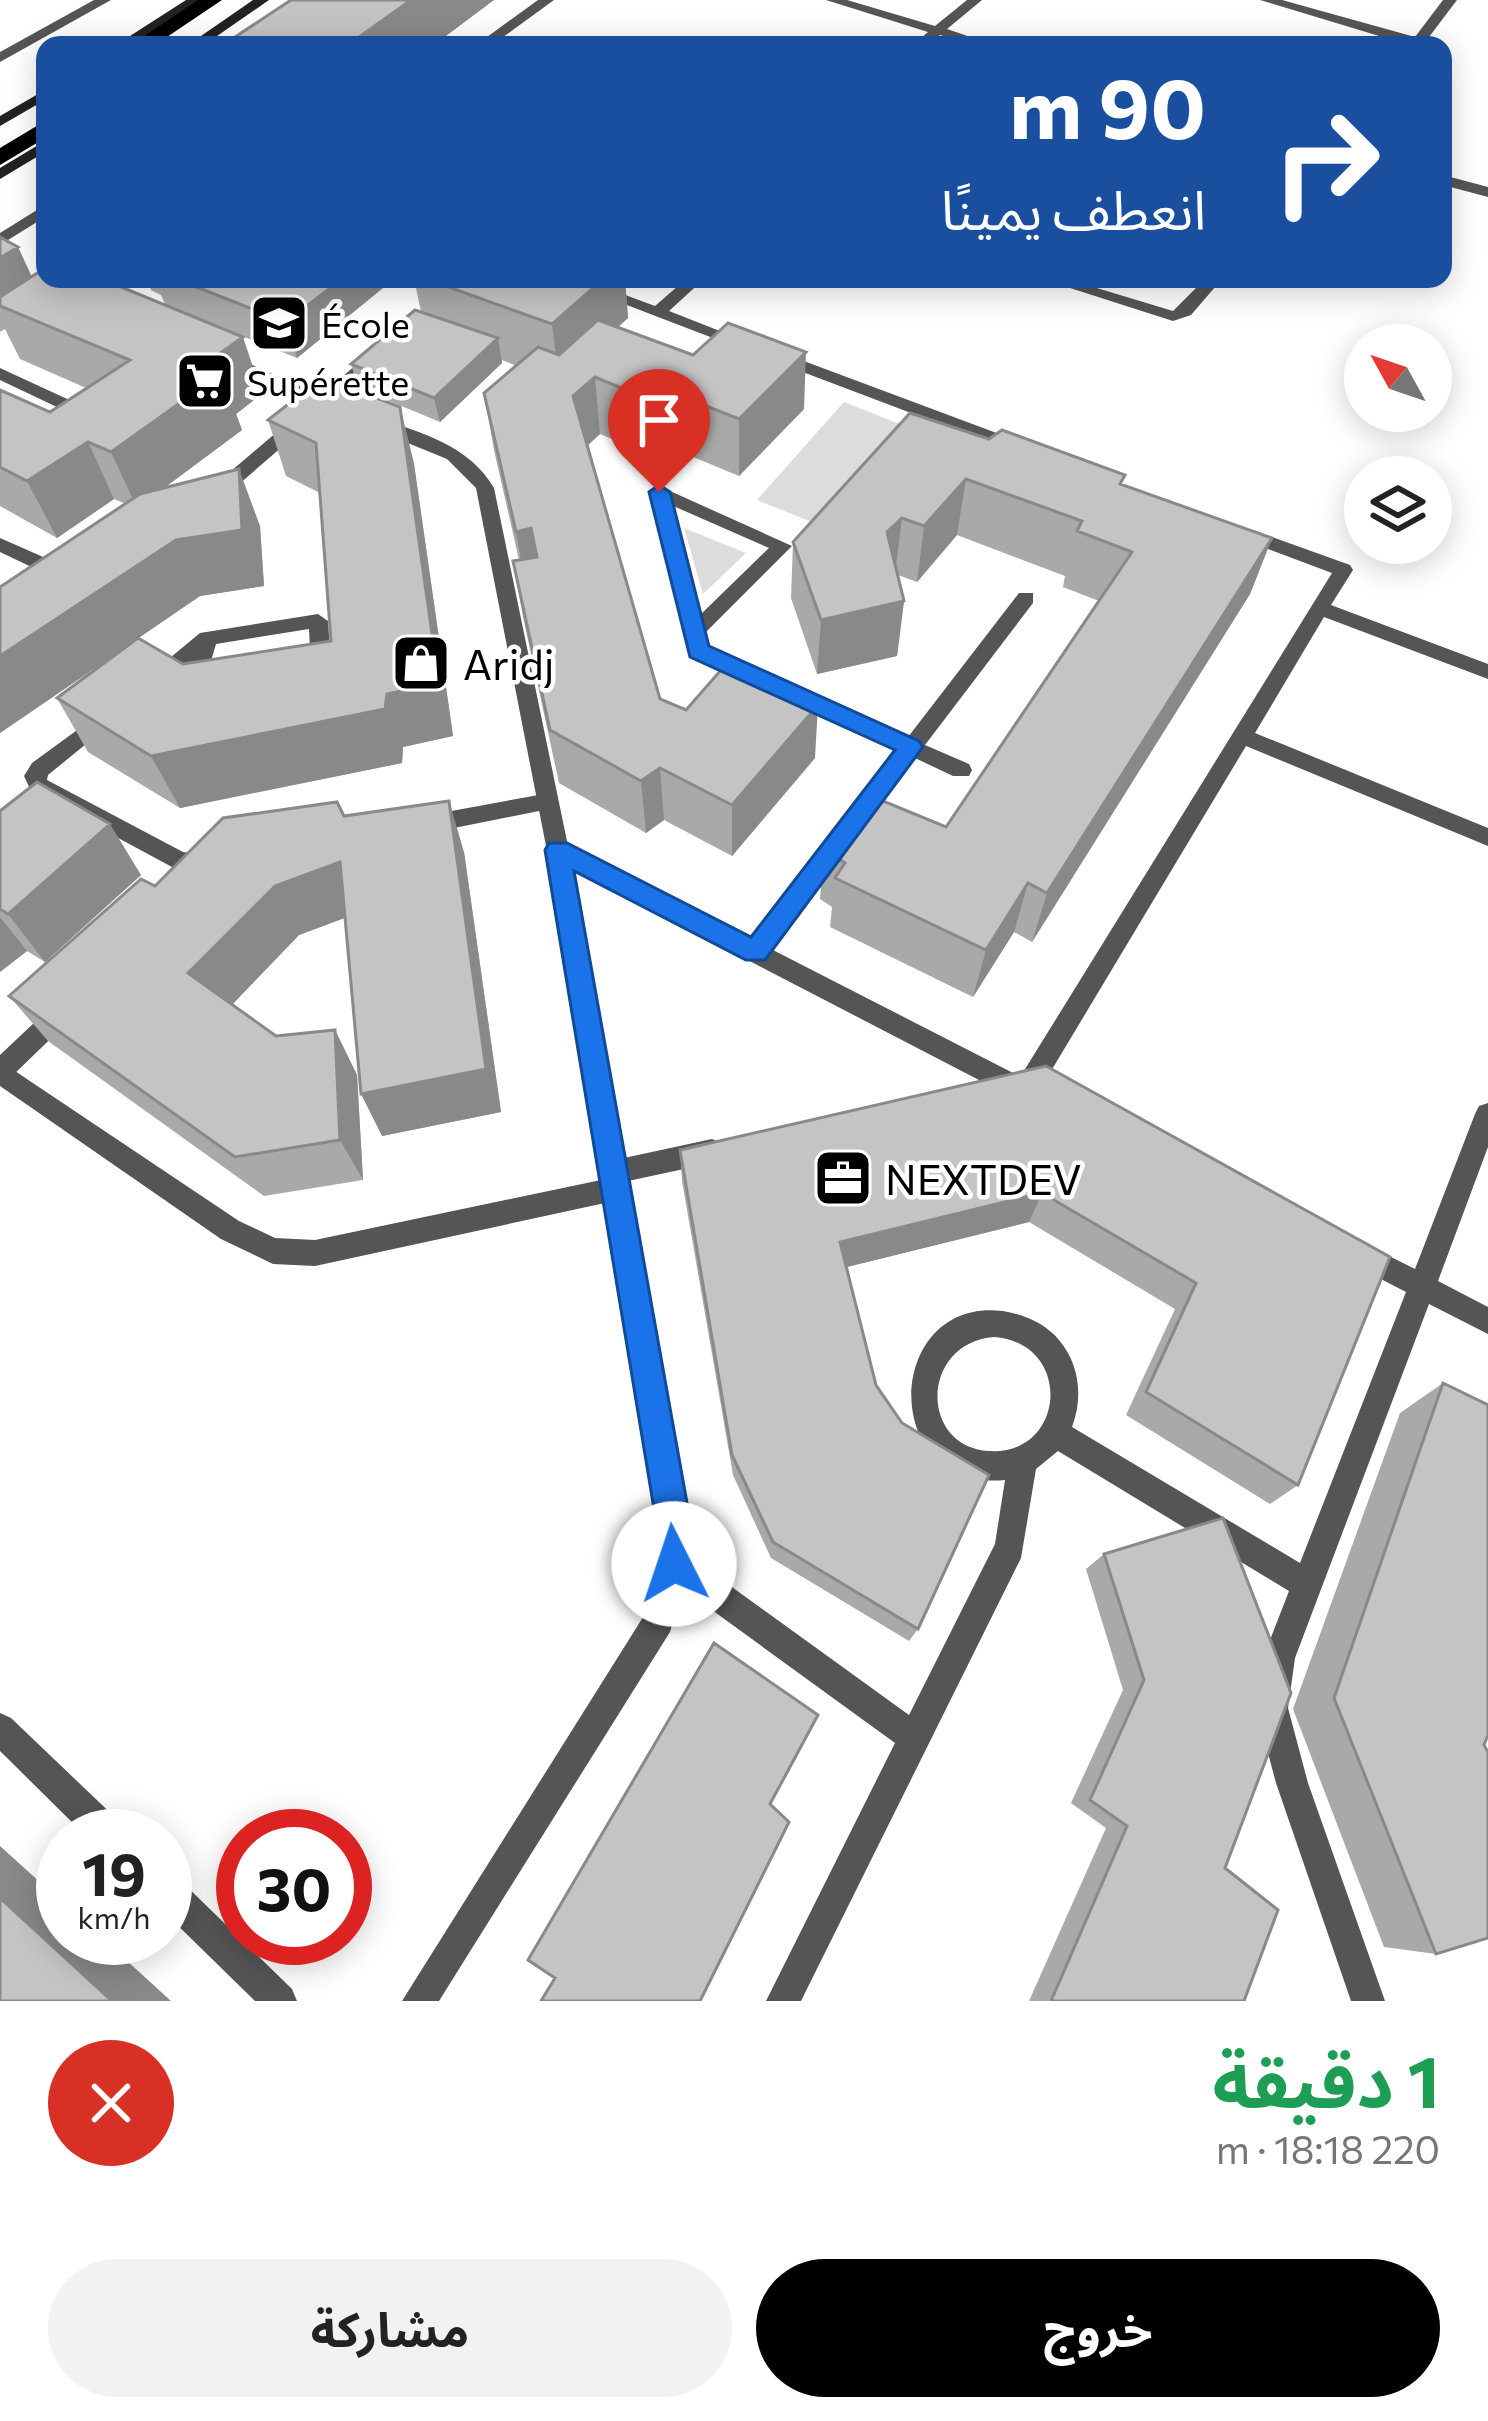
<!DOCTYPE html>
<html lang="ar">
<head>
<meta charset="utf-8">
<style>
	:root { --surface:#fff; --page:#f2f2f2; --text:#222; --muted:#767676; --accent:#000 }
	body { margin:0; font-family:Commissioner,"Noto Sans Arabic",sans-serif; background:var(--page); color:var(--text); direction:rtl; height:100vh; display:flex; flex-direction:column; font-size:45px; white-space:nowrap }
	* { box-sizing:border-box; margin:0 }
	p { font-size:39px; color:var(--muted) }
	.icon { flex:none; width:66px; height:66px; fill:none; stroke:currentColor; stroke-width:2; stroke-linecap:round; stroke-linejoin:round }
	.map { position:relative; height:2001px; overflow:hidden; direction:ltr }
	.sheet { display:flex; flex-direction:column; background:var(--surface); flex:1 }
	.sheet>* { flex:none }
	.top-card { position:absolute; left:36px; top:36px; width:1416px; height:252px; border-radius:24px; box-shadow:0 6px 30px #0003; direction:rtl; background:#1a4fa0; color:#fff; overflow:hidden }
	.needle { width:78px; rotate:310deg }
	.tools { position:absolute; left:1344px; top:324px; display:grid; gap:24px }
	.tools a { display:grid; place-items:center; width:108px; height:108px; border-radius:50%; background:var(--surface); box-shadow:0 6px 30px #0003; font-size:60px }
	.speed { position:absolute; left:36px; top:1809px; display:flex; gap:24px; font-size:60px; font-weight:700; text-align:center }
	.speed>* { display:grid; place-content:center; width:156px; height:156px; border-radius:50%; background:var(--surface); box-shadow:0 6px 30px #0003; line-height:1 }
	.speed small { font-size:30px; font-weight:400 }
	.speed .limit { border:18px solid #d22; background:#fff; color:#111 }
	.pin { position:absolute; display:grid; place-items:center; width:102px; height:102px; color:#fff; margin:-123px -51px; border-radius:50% 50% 50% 0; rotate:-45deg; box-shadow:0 0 12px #0007 }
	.pin .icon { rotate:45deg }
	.me { position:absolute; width:132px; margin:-66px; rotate:356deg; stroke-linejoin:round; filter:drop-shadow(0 0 9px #0008) }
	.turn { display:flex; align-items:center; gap:42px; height:252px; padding:0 48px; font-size:54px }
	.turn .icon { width:156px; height:156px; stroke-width:2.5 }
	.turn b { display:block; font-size:84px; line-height:102px }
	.round { display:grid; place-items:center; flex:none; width:126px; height:126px; border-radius:63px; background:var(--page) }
	.summary { display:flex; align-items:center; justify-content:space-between; height:204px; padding:0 48px }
	h1 { font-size:72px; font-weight:700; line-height:90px; color:#1e9e55 }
	.button { display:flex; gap:24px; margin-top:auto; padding:24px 48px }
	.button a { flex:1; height:138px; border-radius:72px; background:var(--accent); color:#fff; font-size:48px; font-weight:700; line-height:138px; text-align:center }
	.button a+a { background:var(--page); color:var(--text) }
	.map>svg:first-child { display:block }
	.green { fill:#dcdcdc }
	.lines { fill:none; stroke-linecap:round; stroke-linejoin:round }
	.lane { fill:#555; fill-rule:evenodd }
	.street { fill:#555; fill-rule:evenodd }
	.secondary { fill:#222; fill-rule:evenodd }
	.highway { fill:#000; fill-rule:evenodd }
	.wall { fill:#a9a9a9 }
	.shaded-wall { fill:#898989 }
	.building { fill:#c4c4c4; stroke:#898989; stroke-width:3 }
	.route { fill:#1a73e8; stroke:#114b97; stroke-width:3 }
	.labels { text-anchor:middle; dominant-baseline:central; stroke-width:9; stroke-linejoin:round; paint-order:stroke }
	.far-poi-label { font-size:36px; fill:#000; stroke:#fff; text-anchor:start }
	.poi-label { font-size:42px; fill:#000; stroke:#fff; text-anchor:start }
</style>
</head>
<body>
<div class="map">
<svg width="1488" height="2001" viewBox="0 0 1488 2001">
	<rect width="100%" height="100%" fill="#fff"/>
	<path class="green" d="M844 402 910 428 819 525 757 500Z
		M684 528 746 553 703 594Z"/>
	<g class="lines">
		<path class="lane" d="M0 368 78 404 81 408 62 422H50V414L59 408 0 380Z
			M0 538 75 571 78 576 68 583 61 581 0 552Z
			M318 614 328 621 333 696 330 701C291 712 165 742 190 662L152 688 142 681 200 633ZM309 629 312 691C281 697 237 711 209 693L206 678 216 644Z
			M106 709 116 717 113 722 48 775 47 780 183 852 220 857 223 863 220 869 172 867 31 791 24 776 32 763Z
			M544 794 555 802 544 810 424 834 413 825 424 816Z
			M63 1001 72 1004 75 1011 72 1018 9 1079 0 1082V1055L54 1004Z
			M0 1713 11 1718 122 1824 127 1836H86L0 1751Z
			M165 1872 177 1877 292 1989 297 2001H255L165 1913Z"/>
		<path class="street" d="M94 0H111L0 62V52Z
			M538 0H554L492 45H476Z
			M826 0H847L935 26 967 0H982L947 29 994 45H972L940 35 928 45H913L928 32Z
			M1260 0H1282L1415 37 1443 0H1457L1423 45H1409Z
			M1443 175 1488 187V197L1443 185Z
			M45 205V217L0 245V233Z
			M559 279H582L655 306 686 279H704L669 311 753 344 739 348Z
			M1042 279H1067L1173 311 1205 279H1222L1191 315 1173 321Z
			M777 351 1026 444 1029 448 1026 452H1014L771 360 769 356Z
			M371 352 385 356 335 401 334 408 326 409 224 497H210V489L311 403 222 365V357H234L321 395Z
			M377 418C421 432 470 446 494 488L568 846 751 939 897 750 783 698 780 693 783 688H797L908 737 1019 593H1033V603L925 745 969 764 972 770 969 776H953L915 758 771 949 1017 1075 1022 1074 1332 573 1236 537V529H1250L1350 565 1353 570 1331 605 1488 664V679L1324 617 1255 733 1488 828V846L1246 746 1039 1091C1027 1095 1018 1098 1006 1094L572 869 624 1158 712 1139 721 1143 725 1151 721 1159 712 1163 628 1181 685 1503 689 1556 909 1715 995 1544 1005 1480C877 1492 884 1296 1003 1311 1023 1314 1046 1324 1059 1340 1080 1365 1083 1398 1072 1427L1300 1563 1406 1292 1348 1262 1344 1253 1348 1244 1357 1240 1415 1269 1475 1114 1479 1106 1488 1103V1147L1438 1281 1488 1307V1334L1429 1304 1295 1658 1288 1708 1308 1783 1385 2001H1351L1276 1783 1256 1708 1263 1658 1289 1591 1058 1451 1036 1469 1021 1558 801 2001H766L895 1743 683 1589 670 1632 439 2001H402L645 1614 659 1564 655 1503 605 1203 315 1266 273 1264 221 1239 0 1086V1061L239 1221 275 1238 315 1240 601 1180 547 851 476 488 447 459 371 428 368 424ZM994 1337C1074 1343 1066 1456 989 1451 919 1447 920 1343 994 1337Z
			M659 486 792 546 703 635 707 647 760 671V681H746L691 656 688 651 650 492ZM671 505 769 548 699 616Z"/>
		<path class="secondary" d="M186 0H202L132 45H116Z
			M253 0H269L204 45H188Z
			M45 90V100L0 126V116Z
			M45 141V152L0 179V168Z"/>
		<path class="highway" d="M198 0H222L155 45H131Z
			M45 121V138L0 165V148Z"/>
	</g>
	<path class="wall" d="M45 226V249L37 231Z
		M0 237 18 247 32 277 165 304 161 295 151 290 147 279H394L297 358 195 317 262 394 236 414 242 430 164 488 260 526 264 586 200 596 138 638 183 664 331 641 320 493 286 476 268 420 400 407 414 464 453 736 403 747 402 763 180 808 88 752 57 698 125 648 0 733V587L126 504 114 499 57 538 0 506V390L50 412 86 388 20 359 5 329 0 332Z
		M414 279H625L628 318 618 327 804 409 739 476 669 447 657 458 600 434 587 446 660 699 815 758 732 856 664 820 646 833 559 783 523 617 513 561 519 560 494 450 484 393 517 366 502 360V363L440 422 358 388 351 364 421 311Z
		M989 439 1272 538 1250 594 1032 942 1014 932 973 997 830 927 832 907 820 899 824 849 946 827 1099 601 1063 587 1065 576 957 535 917 582 898 575 904 601 897 656 817 674 791 598 793 542Z
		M0 811 141 875 45 962 27 951 0 972Z
		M344 816 464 852 501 1112 382 1136 345 918 299 935 232 1005 276 1036 335 1030 357 1075 363 1180 264 1196 48 1041 9 996 155 886Z
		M1046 1066 1390 1257 1298 1485 1270 1504 1126 1415 1175 1309 1029 1222 846 1267 918 1629 909 1641 771 1558 733 1475 682 1181 680 1150Z
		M1443 1383 1484 1745 1436 1954 1384 1947 1293 1709 1400 1413Z
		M1104 1554 1225 1868 1244 2001H1029L1106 1828 1071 1803 1123 1690 1086 1569Z"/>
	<path class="shaded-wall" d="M411 0H494L434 45H348Z
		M18 247 44 304 0 306V258Z
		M342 279H394L297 358 286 322Z
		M603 279H625L628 318 559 381 552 324Z
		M243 337 262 394 236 414 242 430 137 508 111 452 205 364Z
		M498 338 502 363 440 422 434 398Z
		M806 352 804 409 739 476V419Z
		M595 377 600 434 579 453 573 396Z
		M666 390 669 447 657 458 653 401Z
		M400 407 414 464 453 736 403 747 402 763 180 808 151 756 385 709Z
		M88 442 114 499 57 538 27 481Z
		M239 469 260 526 264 586 200 596 0 733V656Z
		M966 479 957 535 917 582 924 526Z
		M902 518 895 574 887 532Z
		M531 528 540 584 526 588 516 532Z
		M1272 538 1250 594 1032 942 1047 893Z
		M904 601 897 656 817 674 821 620Z
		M818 705 815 758 732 856V805Z
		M660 768 664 820 646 833 641 781Z
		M449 801 464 852 501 1112 382 1136 361 1094Z
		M110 824 141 875 45 962 8 914Z
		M340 862 360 912 299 935 217 1020 188 973 275 886Z
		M1028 883 1014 932 973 997 986 950Z
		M0 917 27 951 0 972Z
		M335 1030 357 1075 363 1180 340 1140Z
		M1042 1193 1029 1222 835 1270 840 1242Z
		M0 1846 63 1903V1938H102L171 2001H112L0 1898Z"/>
	<path class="building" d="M291 0H411L348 45H223Z
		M0 237 18 247 0 258Z
		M45 268V279H102L243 337 205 364 222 373 111 452 88 442 27 481 0 467V390L50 412 130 360 0 306V297Z
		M176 279H342L286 322Z
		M426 279H603L552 324Z
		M415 310 498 338 434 398 351 364Z
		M598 320 693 355 728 323 806 352 739 419 666 390 653 401 595 377 573 396 660 699 686 710 728 662 818 705 732 805 660 768 641 781 550 730 513 561 537 557 531 528 516 532 484 393 538 347 559 355Z
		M323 377 400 407 439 683 387 694 385 709 151 756 57 698 138 638 183 664 331 641 316 443 268 420Z
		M910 413 989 439 1002 430 1125 475 1120 484 1272 538 1047 893 1028 883 986 950 835 878 845 863 824 849 871 796 946 827 1132 552 1077 531 1082 521 966 479 924 526 902 518 887 532 904 601 821 620 793 542Z
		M239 469 242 530 176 540 0 656V587L140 494Z
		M37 782 110 824 8 914 0 909V811Z
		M449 801 486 1069 361 1094 340 862 275 886 188 973 276 1036 335 1030 340 1140 235 1157 9 996 141 879 155 886 223 818 337 802 344 816Z
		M1046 1066 1390 1257 1298 1485 1146 1392 1196 1283 1042 1193 840 1242 876 1385 902 1423 989 1475 918 1629 773 1542 732 1455 680 1150Z
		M1443 1383 1488 1405V1735L1484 1745 1488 1752V1938L1436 1954 1334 1698Z
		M1223 1518 1291 1693 1225 1868 1278 1910 1244 2001H1051L1127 1826 1090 1800 1144 1680 1104 1554Z
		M714 1643 818 1715 770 1804 789 1822 700 2001H541L555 1978 528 1960Z
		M0 1898 112 2001H0Z"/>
	<path class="route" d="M659 485 670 492 709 646 919 741 923 747 765 960H746L574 871 687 1503 691 1564 686 1576 674 1581 662 1576 653 1503 545 850 549 843H567L751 937 895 750 690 657 649 492Z"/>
	<defs>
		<symbol id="school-square" viewBox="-11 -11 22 22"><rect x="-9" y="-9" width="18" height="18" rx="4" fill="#000" stroke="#fff"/><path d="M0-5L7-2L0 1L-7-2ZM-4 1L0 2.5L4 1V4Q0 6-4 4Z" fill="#fff"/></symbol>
		<symbol id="supermarket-square" viewBox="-11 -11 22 22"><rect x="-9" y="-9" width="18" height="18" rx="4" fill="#000" stroke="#fff"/><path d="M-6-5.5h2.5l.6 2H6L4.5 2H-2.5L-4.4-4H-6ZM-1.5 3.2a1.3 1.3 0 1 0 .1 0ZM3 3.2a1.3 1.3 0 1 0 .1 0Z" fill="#fff"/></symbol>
		<symbol id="shop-square" viewBox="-11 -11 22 22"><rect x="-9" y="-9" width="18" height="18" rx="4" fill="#000" stroke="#fff"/><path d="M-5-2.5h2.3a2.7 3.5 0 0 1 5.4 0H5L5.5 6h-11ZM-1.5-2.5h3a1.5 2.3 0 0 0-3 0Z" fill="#fff"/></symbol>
		<symbol id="office-square" viewBox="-11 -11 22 22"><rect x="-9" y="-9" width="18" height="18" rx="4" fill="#000" stroke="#fff"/><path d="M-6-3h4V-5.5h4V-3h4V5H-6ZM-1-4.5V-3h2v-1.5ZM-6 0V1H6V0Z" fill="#fff"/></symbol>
	</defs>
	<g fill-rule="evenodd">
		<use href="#school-square" x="246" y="290" width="66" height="66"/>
		<use href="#supermarket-square" x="172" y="348" width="66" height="66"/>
		<use href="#shop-square" x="388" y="630" width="66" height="66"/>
		<use href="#office-square" x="810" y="1145" width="66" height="66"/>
	</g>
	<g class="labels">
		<g class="far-poi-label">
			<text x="321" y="323">École</text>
			<text x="247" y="381">Supérette</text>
		</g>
		<g class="poi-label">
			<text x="463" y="663">Aridj</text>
			<text x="885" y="1178">NEXTDEV</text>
		</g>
	</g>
</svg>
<div class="tools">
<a><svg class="needle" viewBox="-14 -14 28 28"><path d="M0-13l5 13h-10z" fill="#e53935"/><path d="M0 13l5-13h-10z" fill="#767676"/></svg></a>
<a><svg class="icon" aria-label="layers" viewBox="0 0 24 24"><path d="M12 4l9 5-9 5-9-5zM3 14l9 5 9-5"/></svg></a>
</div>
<div class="speed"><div>19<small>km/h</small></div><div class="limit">30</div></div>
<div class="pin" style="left:659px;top:492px;background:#d93025"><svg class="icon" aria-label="arrive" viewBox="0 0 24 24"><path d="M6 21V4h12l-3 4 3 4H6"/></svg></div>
<svg class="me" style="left:674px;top:1564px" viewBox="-20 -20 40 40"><circle r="19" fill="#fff"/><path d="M0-13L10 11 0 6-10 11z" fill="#1a73e8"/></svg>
<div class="top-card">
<div class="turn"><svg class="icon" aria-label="right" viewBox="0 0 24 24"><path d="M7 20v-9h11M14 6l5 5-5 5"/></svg><div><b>90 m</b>انعطف يمينًا</div></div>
</div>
</div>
<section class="sheet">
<div class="summary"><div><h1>1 دقيقة</h1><p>220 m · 18:18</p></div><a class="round" style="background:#d93025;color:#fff"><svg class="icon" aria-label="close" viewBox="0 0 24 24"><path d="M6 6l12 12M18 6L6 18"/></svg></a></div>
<div class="button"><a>خروج</a><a>مشاركة</a></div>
</section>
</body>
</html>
